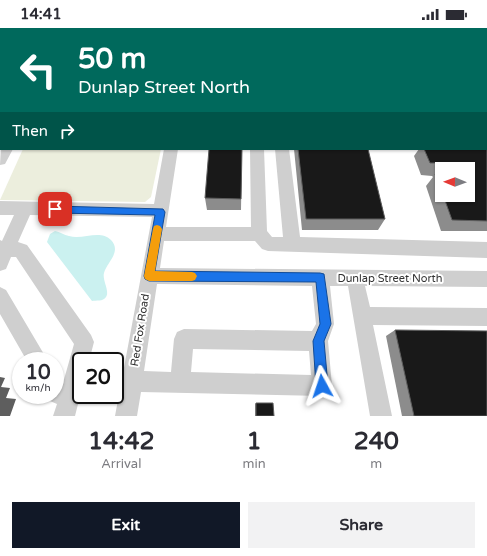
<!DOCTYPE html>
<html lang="en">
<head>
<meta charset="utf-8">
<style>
	:root { --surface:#fff; --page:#f2f2f3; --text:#2b2b33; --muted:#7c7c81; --accent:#111827 }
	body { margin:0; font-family:"Varela Round",sans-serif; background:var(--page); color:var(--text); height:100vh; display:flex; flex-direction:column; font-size:15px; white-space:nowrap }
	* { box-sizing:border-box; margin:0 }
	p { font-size:13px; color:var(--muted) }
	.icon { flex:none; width:22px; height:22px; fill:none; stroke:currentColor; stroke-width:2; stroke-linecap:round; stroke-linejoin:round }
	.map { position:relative; height:388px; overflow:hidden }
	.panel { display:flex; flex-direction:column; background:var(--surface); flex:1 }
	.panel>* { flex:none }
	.top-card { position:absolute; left:0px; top:0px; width:487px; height:122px; box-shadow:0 1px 3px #0004; background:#00695c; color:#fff; overflow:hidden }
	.needle { width:26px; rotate:271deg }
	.buttons { position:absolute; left:435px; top:134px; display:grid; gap:8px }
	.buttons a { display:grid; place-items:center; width:40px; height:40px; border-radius:0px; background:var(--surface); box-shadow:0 1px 3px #0004; font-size:20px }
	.speed { position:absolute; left:12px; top:324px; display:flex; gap:8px; font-size:20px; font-weight:700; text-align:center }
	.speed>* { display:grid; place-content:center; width:52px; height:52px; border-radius:50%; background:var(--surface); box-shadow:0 1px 3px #0004; line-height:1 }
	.speed small { font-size:10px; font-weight:400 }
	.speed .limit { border:2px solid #111; border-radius:6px; background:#fff; color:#111 }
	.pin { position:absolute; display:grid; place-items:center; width:34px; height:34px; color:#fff; margin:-17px; border-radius:8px; box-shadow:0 2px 6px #0006 }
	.me { position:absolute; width:44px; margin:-22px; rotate:355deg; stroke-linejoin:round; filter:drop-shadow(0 0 3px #0008) }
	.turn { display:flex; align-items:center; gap:14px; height:84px; padding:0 12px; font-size:18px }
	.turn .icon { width:52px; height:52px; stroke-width:2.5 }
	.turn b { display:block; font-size:28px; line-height:34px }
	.then { display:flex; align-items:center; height:38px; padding:0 12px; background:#0003; gap:8px; font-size:15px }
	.eta { display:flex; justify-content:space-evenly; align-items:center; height:68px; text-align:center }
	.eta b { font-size:24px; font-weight:700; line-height:28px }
	.button { display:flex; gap:8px; margin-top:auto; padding:8px 12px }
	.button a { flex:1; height:46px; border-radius:0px; background:var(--accent); color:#fff; font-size:16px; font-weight:700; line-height:46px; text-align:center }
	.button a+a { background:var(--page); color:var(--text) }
	.status { display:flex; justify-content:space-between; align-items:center; height:28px; padding:0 20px; background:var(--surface); direction:ltr }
	.status svg { height:11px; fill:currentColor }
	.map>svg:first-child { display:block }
	.green { fill:#eceedd }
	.water { fill:#cbf1f0 }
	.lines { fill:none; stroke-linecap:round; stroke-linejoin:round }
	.minor { fill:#cfcfcf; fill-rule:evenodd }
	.highway { fill:#999; fill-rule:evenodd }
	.wall { fill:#8c8c8c; fill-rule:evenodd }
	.shaded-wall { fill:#5e5e5e }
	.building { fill:#191919; stroke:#5e5e5e }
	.route { fill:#1a73e8; stroke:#114b97 }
	.slow { fill:#f59e0b }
	.labels { text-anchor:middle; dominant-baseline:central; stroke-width:4; stroke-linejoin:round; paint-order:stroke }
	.street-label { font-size:11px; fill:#323232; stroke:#fff }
</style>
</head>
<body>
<div class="status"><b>14:41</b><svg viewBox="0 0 49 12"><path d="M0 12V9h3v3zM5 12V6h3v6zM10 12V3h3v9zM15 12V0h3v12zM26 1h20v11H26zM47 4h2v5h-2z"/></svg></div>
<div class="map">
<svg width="487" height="388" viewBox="0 0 487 388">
	<rect width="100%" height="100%" fill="#fff"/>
	<path class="green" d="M23 121H161L151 169 145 174 0 172Z"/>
	<path class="water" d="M55 203C60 204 64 207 69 208 83 212 100 201 111 212 122 224 107 234 104 245 102 252 110 263 106 269 103 274 96 272 92 273L47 214 50 206Z"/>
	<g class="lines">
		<path class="minor" d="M187 0H198L187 1Z
			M215 0H225V1H215Z
			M313 0H392V1H313Z
			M0 77H1V85H0Z
			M486 78H487V86H486Z
			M1 118V121H13L5 136 0 137Z
			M164 121H178L166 199H251L250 121H264L267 203 272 209H283L275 121H289L300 209 487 214V230L268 223 262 221 255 213H164L160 240 487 243V259L365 258 370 279 487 280V298L373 297 392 388H370L348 258H330L334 296 328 313 332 358 329 365 322 368 141 364 137 388H115L152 189 30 187 18 214 27 217 91 307 94 314 89 333H81V364L75 388H53L57 376 50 373 47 367H55V352L63 355 74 316 16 229H11L6 241 0 243V212L2 213 14 187H0V173L154 176ZM157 256 312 258 316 296 312 303 184 301 177 304 174 311 171 344 144 343ZM193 321 309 323 311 347 191 344Z
			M0 259 6 262 48 333H27L0 286Z"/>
		<path class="highway" d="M0 0H10L1 1V5Z"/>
	</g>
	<path class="wall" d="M463 0H487V38L486 37V1H462Z
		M487 104V203H441L426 158 433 149 432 148 421 147 414 128 419 121H486ZM442 141H468V167H442Z
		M242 121 241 182H207L205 170Z
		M294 121H368L385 191 378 202H302Z
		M395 302 487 388H402L386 308Z
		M256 375 274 388H255V376Z"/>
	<path class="shaded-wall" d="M68 0H87L88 1H68Z
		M0 87 1 88V95L0 96Z
		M0 349 5 350 1 359 10 360 6 370 16 371 10 388H0Z"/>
	<path class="building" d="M102 0H144V1H102Z
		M369 0H437L438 1H369Z
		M474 0H487V17H486V1H475Z
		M486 102 487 104V193L452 192 443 167H468V141H444L442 135H430L424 121H486Z
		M209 121H242L241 171 205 170Z
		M298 121H368L385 191H306Z
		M435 146H442V165Z
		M395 302 487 303V388H414Z
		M256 375H273L274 388H256Z"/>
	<path class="route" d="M55 178 163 181 165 184 155 243 320 245 324 246 331 296 324 313 328 358 326 362 322 364 318 362 316 358 313 313 320 296 316 254 149 253 145 251 144 248 155 187 55 185 50 181Z"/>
	<path class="slow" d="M157 197 160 198 162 201 155 243 192 244 195 245 197 248 195 252 192 253H149L145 251 144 248 153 201 154 198Z"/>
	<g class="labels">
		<g class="street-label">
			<text x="390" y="250">Dunlap Street North</text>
			<text transform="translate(140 302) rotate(-81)">Red Fox Road</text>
		</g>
	</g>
</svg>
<div class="buttons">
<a><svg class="needle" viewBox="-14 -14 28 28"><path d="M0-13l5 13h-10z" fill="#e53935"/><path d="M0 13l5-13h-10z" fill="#7c7c81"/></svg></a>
</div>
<div class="speed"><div>10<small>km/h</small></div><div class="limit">20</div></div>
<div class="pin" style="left:55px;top:181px;background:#d93025"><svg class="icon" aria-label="arrive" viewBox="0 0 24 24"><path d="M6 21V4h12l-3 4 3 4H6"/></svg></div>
<svg class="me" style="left:322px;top:358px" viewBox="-20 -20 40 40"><path d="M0-17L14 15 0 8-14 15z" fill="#1a73e8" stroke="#fff" stroke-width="4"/></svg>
<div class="top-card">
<div class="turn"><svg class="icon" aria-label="left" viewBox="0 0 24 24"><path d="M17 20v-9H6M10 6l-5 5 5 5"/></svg><div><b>50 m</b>Dunlap Street North</div></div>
<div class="then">Then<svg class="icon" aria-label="right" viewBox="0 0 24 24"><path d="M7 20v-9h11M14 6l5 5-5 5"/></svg></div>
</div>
</div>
<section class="panel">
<div class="eta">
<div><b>14:42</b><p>Arrival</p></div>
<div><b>1</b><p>min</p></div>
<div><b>240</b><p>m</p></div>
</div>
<div class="button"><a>Exit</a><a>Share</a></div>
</section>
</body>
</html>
